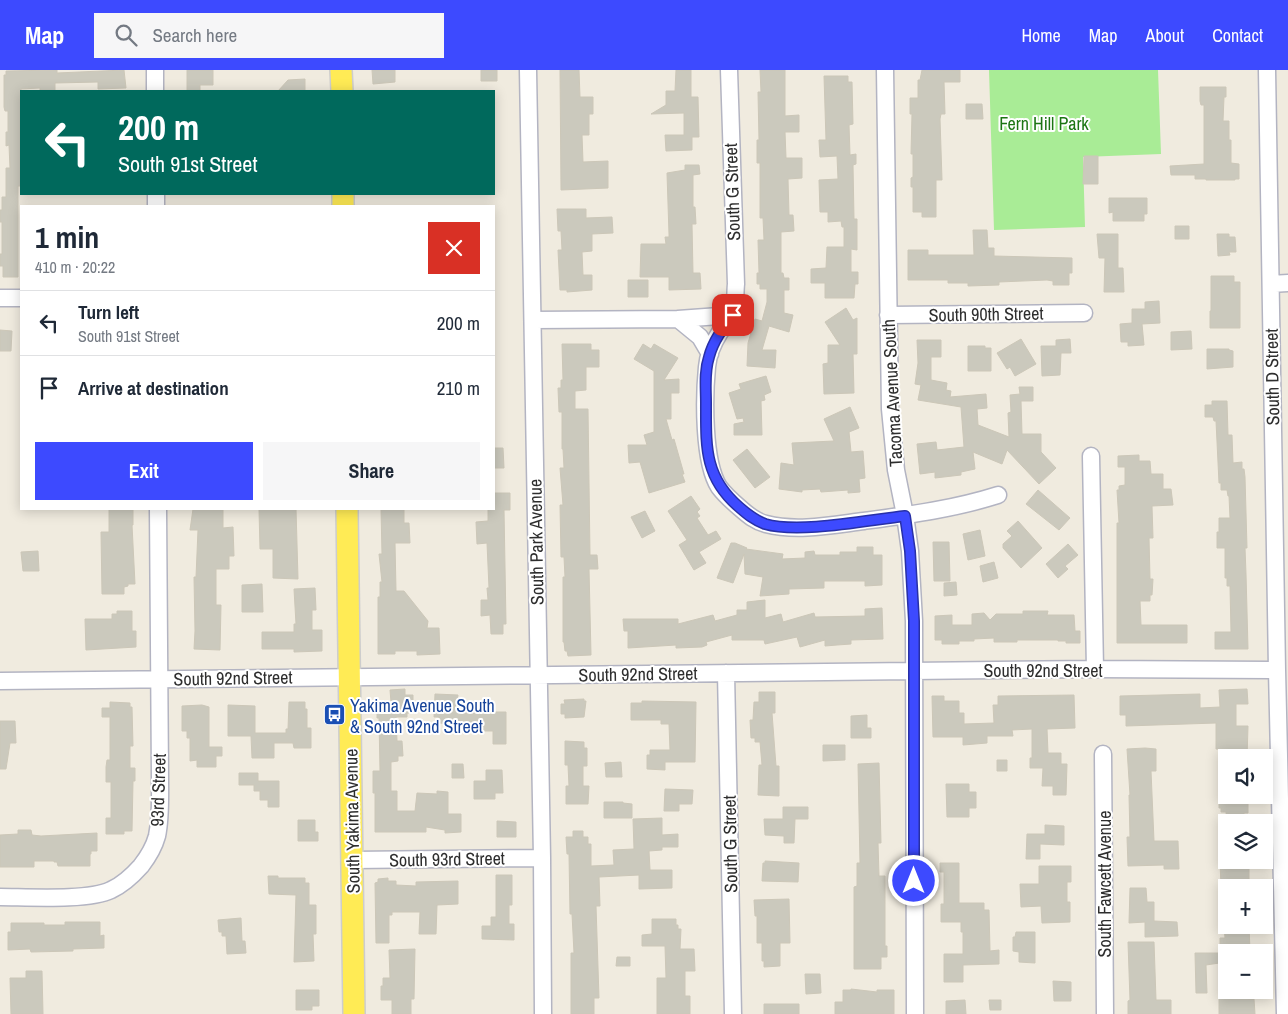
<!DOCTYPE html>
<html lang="en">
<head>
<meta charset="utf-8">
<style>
	:root { --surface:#fff; --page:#f6f6f7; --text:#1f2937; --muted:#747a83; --line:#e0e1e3; --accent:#3d4aff }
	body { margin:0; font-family:"Archivo Narrow",sans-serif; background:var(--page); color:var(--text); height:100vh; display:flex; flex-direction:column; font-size:19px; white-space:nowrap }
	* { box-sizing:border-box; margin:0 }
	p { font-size:16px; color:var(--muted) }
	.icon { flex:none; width:28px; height:28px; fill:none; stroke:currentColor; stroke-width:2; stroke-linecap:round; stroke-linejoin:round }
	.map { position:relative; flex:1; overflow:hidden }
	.sheet { position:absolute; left:20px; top:135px; width:475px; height:305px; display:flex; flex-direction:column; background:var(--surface); border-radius:0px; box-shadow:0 2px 12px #0003 }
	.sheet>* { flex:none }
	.banner { position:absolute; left:20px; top:20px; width:475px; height:105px; border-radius:0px; box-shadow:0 2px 12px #0003; background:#00695c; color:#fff; overflow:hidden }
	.controls { position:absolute; left:1218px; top:679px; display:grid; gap:10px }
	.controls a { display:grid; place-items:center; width:55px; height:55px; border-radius:0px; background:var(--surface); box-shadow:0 2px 12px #0003; font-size:25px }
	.pin { position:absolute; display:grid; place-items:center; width:42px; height:42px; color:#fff; margin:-21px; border-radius:10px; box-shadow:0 2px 8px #0006 }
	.me { position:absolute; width:55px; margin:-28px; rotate:0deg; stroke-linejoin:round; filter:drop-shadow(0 0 4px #0008) }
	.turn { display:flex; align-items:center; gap:18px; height:105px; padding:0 15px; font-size:22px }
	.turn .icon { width:65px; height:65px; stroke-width:2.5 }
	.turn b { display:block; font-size:35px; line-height:42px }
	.round { display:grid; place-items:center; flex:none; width:52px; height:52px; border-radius:0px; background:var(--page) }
	.headline { display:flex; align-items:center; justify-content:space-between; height:85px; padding:0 15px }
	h1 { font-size:30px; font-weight:700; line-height:38px }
	.cta { display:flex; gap:10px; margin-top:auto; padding:10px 15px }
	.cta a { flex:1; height:58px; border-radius:0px; background:var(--accent); color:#fff; font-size:20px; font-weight:700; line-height:58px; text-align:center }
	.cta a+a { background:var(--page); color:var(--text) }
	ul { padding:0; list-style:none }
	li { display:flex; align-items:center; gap:15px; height:65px; padding:0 15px; border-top:1px solid var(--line) }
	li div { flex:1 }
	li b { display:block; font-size:19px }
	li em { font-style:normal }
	header { display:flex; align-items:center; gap:30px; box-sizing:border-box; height:70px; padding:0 25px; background:var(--accent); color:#fff }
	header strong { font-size:24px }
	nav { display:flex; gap:28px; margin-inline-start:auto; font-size:18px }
	.search { width:350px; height:45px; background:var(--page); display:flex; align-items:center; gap:12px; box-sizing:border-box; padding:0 18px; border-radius:0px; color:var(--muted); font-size:19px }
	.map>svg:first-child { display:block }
	.green { fill:#a9ec96 }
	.building { fill:#cbc9bd; stroke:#ccc7b8 }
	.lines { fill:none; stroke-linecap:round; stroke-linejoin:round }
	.minor-casing { stroke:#b3b4c2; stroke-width:19 }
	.major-casing { stroke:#cdcdcd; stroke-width:24 }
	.minor { stroke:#fff; stroke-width:16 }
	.major { stroke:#ffeb55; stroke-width:21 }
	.route-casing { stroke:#2830a6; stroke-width:12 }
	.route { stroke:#3d4aff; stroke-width:9 }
	.labels { text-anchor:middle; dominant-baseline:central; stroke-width:4; stroke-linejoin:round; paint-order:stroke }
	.park-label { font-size:18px; fill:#1c7513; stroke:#fff }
	.street-label { font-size:18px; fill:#2e2e2e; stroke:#fff }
	.transit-label { font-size:18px; fill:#164399; stroke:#fff; text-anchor:start }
</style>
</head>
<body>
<header>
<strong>Map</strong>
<div class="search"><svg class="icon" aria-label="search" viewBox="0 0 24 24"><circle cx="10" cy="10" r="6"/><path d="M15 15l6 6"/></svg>Search here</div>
<nav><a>Home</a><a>Map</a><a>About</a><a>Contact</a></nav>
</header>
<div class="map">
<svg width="1288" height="944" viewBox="0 0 1288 944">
	<rect width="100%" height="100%" fill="#f0ebdf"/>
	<path class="green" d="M989 0H1158L1161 84 1083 87 1085 157 994 160Z"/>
	<path class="building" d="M57 0V3L124 0 126 18 98 19V12L55 13V21H40V18L21 19V116H18V207H3V196H0V184H2V152H0V140H2V127H6V98H10L9 75 6 76V62H8V41H5L4 37V5H6V1Z
		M187 0H213V15H200V21H187Z
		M372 0H395V12L373 14Z
		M481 0H497V11H481Z
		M560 0H579L580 27H593V44H589V65H582L583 92 608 91V118L561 120Z
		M676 0H691V27H698L699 67H692V80L666 81 665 65H684V43L651 44 666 35V21H675Z
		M760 0H785V46L799 45V62H785L786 88H802V108L788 109 789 145H793L794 161 781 162V203H783L784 208H789V220H784V243L793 245 789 262 769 256 762 280H776L775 298 747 296 748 273 755 249 762 251 767 232V219H760V214H757V203H759L758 170H764L763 148H760V93H757V70H759L758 22H761Z
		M922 0H960V12H944L945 44H941L940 49 942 110H936V147H922V142H913V117H911V108L913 107V84H911L912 44H910V28H918V10H920Z
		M824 6H848V12H852L853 54 849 55 850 85 856 84V94L853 95 854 149H857V180L851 179V202H858V214H855L854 228H825V213H811V199L826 198 827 177H844V157H842L841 151 828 152V142H820L819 110 838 109 837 86 820 87 819 70H826Z
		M305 9V21H278L288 10Z
		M1200 17H1226V27H1224L1223 51H1229V70H1231V93L1239 94V109H1235V110H1206V109H1195V105H1171L1170 96 1204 94V35H1201L1200 31Z
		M966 34H982L983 49H966Z
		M1084 86H1098V114H1083Z
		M685 95H699L700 104 693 105V137H695L696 154H692L693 203H700L701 219 669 220V207H640L641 174H666L665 167H669V164L667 103 685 100Z
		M1109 128H1147V144H1144V151H1113V142L1109 143Z
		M557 139H586V148L612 147 613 163 592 164V181L582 182 583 205H592V220L567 222V220H560L558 180H562L561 161H558Z
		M1175 156H1189V169H1175Z
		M973 160H987L988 178H994V186L1072 188V203H1069V215H1053V211L1047 210 999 212V215L968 216V213H948V210H908V180H928V185H974Z
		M1097 164H1118V198H1123L1124 222H1104L1105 188H1099Z
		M1217 164H1229V167H1235L1236 182H1229L1230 185 1218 186Z
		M1211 206H1234V212H1240V258H1210V241H1211Z
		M628 210H648V227H628Z
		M1159 231 1160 253 1142 254 1144 275 1128 276V272H1121L1120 254 1132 253V239H1145V232Z
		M846 238 853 250 857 248V284H853L854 323 824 324 823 294 828 293V275H840L825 252Z
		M0 260 12 261 11 281H0Z
		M1191 261 1192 279 1171 280V262Z
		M1021 269 1036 294 1015 306 1010 297 1007 299 997 283Z
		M1070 269 1071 283H1061L1060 305 1042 306 1041 276H1056V270Z
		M917 270H941V287H931V310L947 313 946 320 951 321 950 327 986 324 987 338 977 339 978 355 1009 367 1008 343 1011 342 1010 325 1020 324 1019 317H1033V331H1021L1022 364H1041V382L1056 398 1039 414 1007 380 1002 394 973 382 975 399 961 402V405L935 408V402L920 404 917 374 936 372 937 380 964 377 961 337 918 330 921 315 915 314 918 293Z
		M562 274H591V280H599V297H586V320L575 321V339H588L590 485H597L598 499H589L591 585 568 586 567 581H565L564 572H563V507H565L564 487H561L560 435H563L560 398H564L563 379H562V342H559L558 318H561V310H563Z
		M643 274 651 279 654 274 678 288 664 310 679 309V323H671V349H666L672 370 674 369 684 404H682L685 412 649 423 640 392 629 393 628 375H647L644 365 654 362V301L634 289Z
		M968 276H985V278H991V301H968Z
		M1207 279H1229V280L1233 281V297L1207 299Z
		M766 306 771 322 764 325 765 330 761 331 762 365H734V354L744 352 743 348 737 349 729 323 741 319 739 314Z
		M1212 331H1227L1228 365H1232L1233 393 1242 392V399H1244L1245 407 1247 478H1245L1246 504 1248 579H1215V562H1231L1230 516H1227V508H1225V478H1217V462H1219V448H1230L1229 426H1228L1227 420H1221V413H1219L1216 351H1214L1213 347H1205V335H1212Z
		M850 337 859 358 849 362 851 382 863 381 865 408 859 409 860 422 848 423V420L821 422 820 419 802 420V422L779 419 781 393 794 395 792 373 834 371 824 349Z
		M494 378H503L504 398H494Z
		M747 379 770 407 755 418 733 390Z
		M1139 385V391H1150L1151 404H1163V419H1171L1173 435 1152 436 1153 468H1149L1150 509H1153L1152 525H1150V531H1140L1141 555H1187V573H1117V453H1119L1117 420H1119V416L1125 415V397H1118V386Z
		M1038 420 1070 448 1059 460 1026 434Z
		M494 423H510V440H504L506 554H503V564H491L490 545 481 546V530H488L487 518H489L487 473 477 474 476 452 488 451V439H494Z
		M691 426 700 439 697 442 700 446 697 448 708 465 716 461 721 469 699 482 706 493 694 500 679 475 687 470 668 441Z
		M109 439H133V455H132L135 514H128V516L124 517V524H102L101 462H109Z
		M193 439H223V458L233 457 234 486H229V499H216V535H221L220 580 194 579 195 561 194 507H196L198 460H190Z
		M259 439H296L298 509 273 508V479H260Z
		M381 439H404V453H409L410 473H395L396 521H404L428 551 427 558H439L440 584 417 585V581H395V584H378V527H380V512H382L379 484H382Z
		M645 441 655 461 642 468 631 447Z
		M1018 451 1042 478 1021 498 1003 478V474L1012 466 1007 461Z
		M980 460 985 486 968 490 963 464Z
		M933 472H949L950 511H934Z
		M731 473H735L747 478 746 479 783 484 782 489 805 488V482L814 481 815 485H840V482H857V477H873V485H882V515L865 516V511H824V518L789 519V524L760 526 763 507 745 504 744 484 733 513 717 508Z
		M1068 474 1078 485 1065 496 1068 499 1058 508 1046 494Z
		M38 481 39 501H23L21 482Z
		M994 492 998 508 983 512 980 496Z
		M956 512 957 525 944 526V513Z
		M262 514 263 542H242V515Z
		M315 518 316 540H312V560H322V581L294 582V579H262V562H294V554H296L294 519Z
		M765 530V548L781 544 783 552 814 543 815 547 865 546V539L882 538 883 569 851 570V574L837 575 825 576V570L800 577 797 567 765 574 764 570H732V565L706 572 707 575 702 577 676 578V575L628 578V561H624L623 549H678V554L713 545 715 551 737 545V540H747V532Z
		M117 541H132V561H136V577L86 580 85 549H112V544H117Z
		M1023 541H1048L1047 545H1074L1075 561H1080V573H1066V571H1058V570H1017V572H994V568L974 569V571H959V574H942V570H935V546L952 545V555H972V544L984 543 990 550 996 544H1023Z
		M405 619V625H413V643H407V647H396L397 671H402L403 686H398V691L391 692V721H397V741H415L417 723 437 724V721L448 722V744H461V762L445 763V760L426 757V762H375V723H373V701H380L379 648H377V632H391L390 620Z
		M1247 619 1248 634H1236V656H1248L1247 688H1219V679H1216V653L1126 656V645H1120V626L1200 624V638L1220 637 1219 620Z
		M759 622H775V643H772L776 696H779V726L758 725 759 695H762L760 672H755V668H751L750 650H753L754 632H759Z
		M435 624 458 625 457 632H490V642H506V674H493V661H472V655L439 653V647H434Z
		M1074 625 1075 658 1047 659 1048 683H1061V694H1067L1066 725H1053V716H1042L1043 698H1030V688H1032V659L1012 660 1013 666H987V673L963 675V667H933L932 626H944V631H959V643H964V654L994 653 993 635H998V626Z
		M584 629V631H586L584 647 565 648V644H561V634H565L564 630Z
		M642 631 696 632 695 692H665V700L647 699V685H650V680H670L669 654H661V650H631V633H642Z
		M110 632 130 633V637H132L133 676H130V698H135V711H133L132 761H124V764H106V748H111V712H106V697L107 690H110V647H102V638H110Z
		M289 632H305V639H307V658H311V678H294L293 673H274V688H252L251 666H228V635L255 636V663H286V659H288Z
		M202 635 209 637V677H222V686H216V697H197V690L190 691V668H187V661H182V636Z
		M867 645V658H871V668H851V646Z
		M0 651H15L16 673H10L6 699H0Z
		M565 671 584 672V678H587V696H583V716H589L588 734H566V716H569L568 695H565Z
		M823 675H845V690L823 691Z
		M1145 678 1156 679V701H1151L1154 771H1178L1179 799H1164V795L1128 796 1127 767H1130L1129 725H1130L1127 679Z
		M997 690H1007V701H997Z
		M621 692 622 707H606L605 693Z
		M879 693 881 773H878L879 806H885V876H887V887H881V899H854V817L857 816V793H860L858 694Z
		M452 694H463L464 708H452Z
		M486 700H502L503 723H495V729H474V711H486Z
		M239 703H258V711H279V737H268V730H260V721H254V715H239Z
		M946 714H969V722H976V738H969V747H947Z
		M665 719 693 720 692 734H679V741H664Z
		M1219 725H1248V743H1244V752H1227L1226 742H1221V738H1219Z
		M604 732H623V733L632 734V748H604Z
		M783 737H808V749H795L794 773H784V766L765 765 764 749H783Z
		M662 748V765L678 764V777H662V780L649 781 650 800H672V818L639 819V805L599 807 600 836H596L599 928H594V944H571V883H574L572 844H570L569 784H567L566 767H573V761H583V767H588V774H591V796L614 795 613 780 634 779 633 749Z
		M298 750H315V762H318V771H298Z
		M497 751 516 752V767H497Z
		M1045 755 1064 756V775L1040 774V789H1026L1027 764H1045Z
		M18 760H31L32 765 41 766 97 763V781H91V784H90V796H58L57 792H54V791H34V797H0V765L18 764Z
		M1220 790H1249V818H1221Z
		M765 791 799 793 798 812 762 811 763 793H765Z
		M940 793H959V833H984V840H989L990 881 999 880V894L963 895V912H944V884H963V862H961V852H941V834H944V802H940Z
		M1039 796H1071V812H1067V832H1070V852L1042 853 1041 836 1021 837 1020 814H1039Z
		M496 805H512V835H509V854H514V870L482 869V856H491V847H496Z
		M268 806H278V808H305V813H309V835H316V864H313L314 891 294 892 296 825 269 824Z
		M388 808V811H396V815L416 816V812L458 811V834L437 835 436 864H419L420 842H392V845H389V873H376L375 813 378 812V809Z
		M1130 818H1146L1147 832H1154V851L1177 852 1178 866 1145 867V852L1129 853Z
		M789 829 790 873H780V896L764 897V891H762V873H757V846H755L754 830Z
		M241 848 242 871H245L246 883 227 884 226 866H222V862H219L218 850Z
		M652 849H676V855H678V859H681L680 879H694L695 901H685V926H690V944H657V908H666L665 876H642V865L652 864Z
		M65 852H100V866L104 865V878L73 879V881L31 882 30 879 8 880V862H11V853H44V855H65Z
		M1224 855H1249L1250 882H1220V868H1225Z
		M1016 862H1035V893L1019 892V882L1013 881V867H1015Z
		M1128 872H1154L1156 930H1171V944H1128V931L1130 930Z
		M415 879 414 929H411V944H392V930H381V916H383V908H390L389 880Z
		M1195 883H1226V892L1206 895 1207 923H1196Z
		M617 887H630V896H616Z
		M26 901H42L43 944H11L10 908H26Z
		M805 904H820L821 923 806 924Z
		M1053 911 1071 912V931H1054Z
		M851 919 877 922V920H894V944H835V932H843V920H851Z
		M296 920H319V936H312V940H296Z
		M1219 920H1247L1248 929H1254L1255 944H1219Z
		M965 930 966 944H946V931Z
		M989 930H1001V940H990Z
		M764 934H799V944H764Z"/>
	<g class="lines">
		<defs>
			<path id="minor" d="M155 0V21
				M528 0 542 788 543 944
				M729 0 736 214C735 223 736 235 733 244 731 250 724 256 720 262 713 273 708 285 707 297 704 327 703 392 719 417 725 425 733 432 740 438 748 445 755 451 766 454 797 462 832 455 864 451 908 445 954 439 998 425
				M885 0 890 339 896 400 905 445 910 481 914 551 915 944
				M1267 0 1277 600 1285 944
				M156 124V136
				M1271 214 1288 213
				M0 228H21
				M888 245 1084 243
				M678 249 700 267 710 284
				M533 250 678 249 733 245
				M1091 386 1095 599
				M726 603 733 944
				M0 611 1095 599 1277 600
				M1103 684 1105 944
				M353 790 542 788
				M0 827C26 827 89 831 111 820 122 815 133 805 141 796 148 787 154 777 157 766 161 747 160 727 160 708L158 439"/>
			<path id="major" d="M341 0 342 21
				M343 124V136
				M347 439 354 944"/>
		</defs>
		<use href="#minor" class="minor-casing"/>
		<use href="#major" class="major-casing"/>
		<use href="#minor" class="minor"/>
		<use href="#major" class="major"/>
	</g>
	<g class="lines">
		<defs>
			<path id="route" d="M733 245C723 258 713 271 709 287 704 302 706 318 706 333 706 376 704 407 739 437 747 444 754 450 765 454 799 464 868 450 905 446L910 481 914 551V811"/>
		</defs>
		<use href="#route" class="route-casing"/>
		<use href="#route" class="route"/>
	</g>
	<defs>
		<symbol id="bus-square" viewBox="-11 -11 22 22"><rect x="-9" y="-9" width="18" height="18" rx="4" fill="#1a4fb4" stroke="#fff"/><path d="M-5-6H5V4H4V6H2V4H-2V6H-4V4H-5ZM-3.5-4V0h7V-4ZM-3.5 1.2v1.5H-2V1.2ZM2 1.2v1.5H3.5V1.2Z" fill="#fff"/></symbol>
	</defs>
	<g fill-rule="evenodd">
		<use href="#bus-square" x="322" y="632" width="25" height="25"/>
	</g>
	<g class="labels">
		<g class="park-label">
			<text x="1044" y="53">Fern Hill Park</text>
		</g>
		<g class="street-label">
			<text transform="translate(732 122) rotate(-92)">South G Street</text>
			<text transform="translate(986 244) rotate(-1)">South 90th Street</text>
			<text transform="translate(1272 307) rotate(-91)">South D Street</text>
			<text transform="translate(892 323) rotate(-93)">Tacoma Avenue South</text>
			<text transform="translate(536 472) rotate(-91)">South Park Avenue</text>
			<text x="1043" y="600">South 92nd Street</text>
			<text transform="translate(638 604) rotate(-1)">South 92nd Street</text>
			<text transform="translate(233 608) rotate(-1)">South 92nd Street</text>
			<text transform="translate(158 720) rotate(-88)">93rd Street</text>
			<text transform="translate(352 751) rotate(-91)">South Yakima Avenue</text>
			<text transform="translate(730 774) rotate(-91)">South G Street</text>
			<text transform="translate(447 789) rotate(-1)">South 93rd Street</text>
			<text transform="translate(1104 814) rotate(-90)">South Fawcett Avenue</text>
		</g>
		<g class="transit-label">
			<text x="350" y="635">Yakima Avenue South<tspan x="350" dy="21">&amp; South 92nd Street</tspan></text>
		</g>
	</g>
</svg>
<div class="controls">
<a><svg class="icon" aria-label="sound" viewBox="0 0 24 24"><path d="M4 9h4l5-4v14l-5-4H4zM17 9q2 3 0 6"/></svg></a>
<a><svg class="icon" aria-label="layers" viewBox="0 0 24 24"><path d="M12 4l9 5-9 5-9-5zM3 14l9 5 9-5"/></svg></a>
<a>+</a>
<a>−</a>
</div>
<div class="pin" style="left:733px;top:245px;background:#d93025"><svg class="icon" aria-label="arrive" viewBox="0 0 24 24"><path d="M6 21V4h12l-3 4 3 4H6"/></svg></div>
<svg class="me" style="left:914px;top:811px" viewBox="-20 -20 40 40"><circle r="17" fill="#3d4aff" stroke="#fff" stroke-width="3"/><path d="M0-11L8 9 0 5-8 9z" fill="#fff"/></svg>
<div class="banner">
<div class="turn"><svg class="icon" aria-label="left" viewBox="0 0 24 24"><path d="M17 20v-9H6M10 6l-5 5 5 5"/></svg><div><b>200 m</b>South 91st Street</div></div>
</div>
<section class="sheet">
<div class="headline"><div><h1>1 min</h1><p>410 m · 20:22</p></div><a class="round" style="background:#d93025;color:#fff"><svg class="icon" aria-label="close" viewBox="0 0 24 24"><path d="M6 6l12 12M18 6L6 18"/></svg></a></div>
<ul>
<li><svg class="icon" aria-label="left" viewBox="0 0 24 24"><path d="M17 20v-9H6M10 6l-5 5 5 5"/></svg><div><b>Turn left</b><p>South 91st Street</p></div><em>200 m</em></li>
<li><svg class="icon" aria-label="arrive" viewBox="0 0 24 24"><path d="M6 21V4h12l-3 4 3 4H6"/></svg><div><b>Arrive at destination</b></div><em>210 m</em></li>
</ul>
<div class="cta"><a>Exit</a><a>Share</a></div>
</section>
</div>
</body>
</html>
